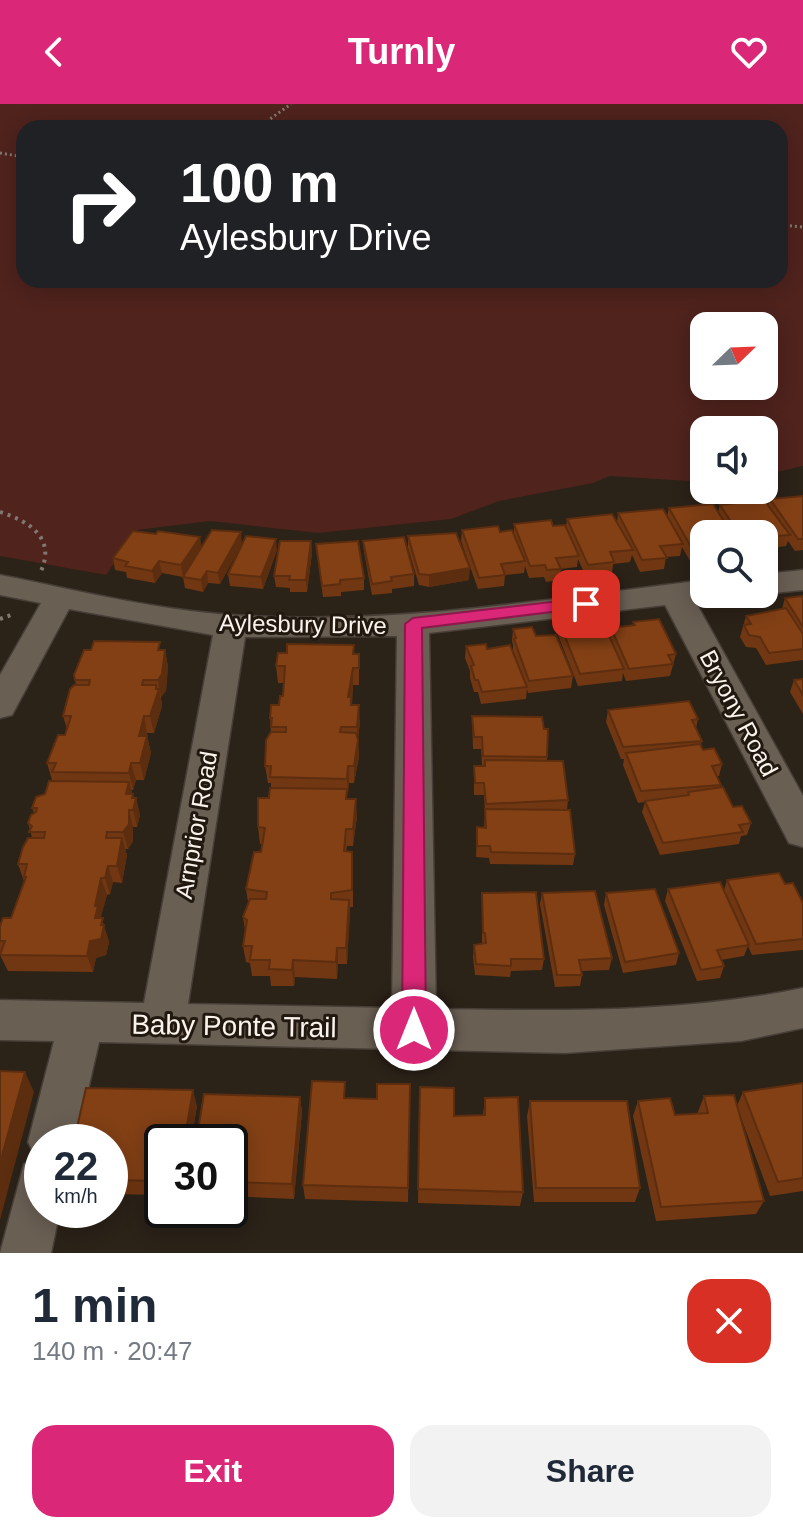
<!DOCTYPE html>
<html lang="en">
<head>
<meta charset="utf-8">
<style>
	:root { --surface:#fff; --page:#f2f2f3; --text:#1f2937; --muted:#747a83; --accent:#db2777 }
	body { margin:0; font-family:Arial,sans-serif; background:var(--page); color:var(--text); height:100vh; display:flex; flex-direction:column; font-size:30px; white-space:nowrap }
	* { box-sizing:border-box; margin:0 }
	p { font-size:26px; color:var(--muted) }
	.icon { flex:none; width:44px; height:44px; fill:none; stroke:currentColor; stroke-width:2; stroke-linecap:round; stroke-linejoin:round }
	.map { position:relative; height:1149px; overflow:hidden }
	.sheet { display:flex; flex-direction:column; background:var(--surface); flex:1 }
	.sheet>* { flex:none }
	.guide { position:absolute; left:16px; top:16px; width:772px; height:168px; border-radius:24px; box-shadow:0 4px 20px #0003; background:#202124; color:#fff; overflow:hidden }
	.needle { width:52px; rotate:67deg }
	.fabs { position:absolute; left:690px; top:208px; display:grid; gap:16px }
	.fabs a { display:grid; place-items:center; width:88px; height:88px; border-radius:16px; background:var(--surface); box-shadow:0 4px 20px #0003; font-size:40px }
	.speed { position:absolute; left:24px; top:1020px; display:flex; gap:16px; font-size:40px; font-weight:700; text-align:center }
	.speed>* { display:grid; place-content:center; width:104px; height:104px; border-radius:50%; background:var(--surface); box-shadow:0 4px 20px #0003; line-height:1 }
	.speed small { font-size:20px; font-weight:400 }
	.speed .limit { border:4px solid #111; border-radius:12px; background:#fff; color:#111 }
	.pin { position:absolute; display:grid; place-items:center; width:68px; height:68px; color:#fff; margin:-34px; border-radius:16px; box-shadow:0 4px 12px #0006 }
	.me { position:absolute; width:88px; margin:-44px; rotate:0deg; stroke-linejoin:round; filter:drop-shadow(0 0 6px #0008) }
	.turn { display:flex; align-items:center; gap:28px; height:168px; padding:0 32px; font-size:36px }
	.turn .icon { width:104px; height:104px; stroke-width:2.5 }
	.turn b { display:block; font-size:56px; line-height:68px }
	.round { display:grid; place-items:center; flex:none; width:84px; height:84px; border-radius:24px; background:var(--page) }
	.head { display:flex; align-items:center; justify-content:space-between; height:136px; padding:0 32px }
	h1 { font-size:48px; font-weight:600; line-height:60px }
	.button { display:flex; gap:16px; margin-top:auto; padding:16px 32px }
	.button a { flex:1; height:92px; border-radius:24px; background:var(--accent); color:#fff; font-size:32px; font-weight:600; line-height:92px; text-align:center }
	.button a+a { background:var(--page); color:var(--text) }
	header { display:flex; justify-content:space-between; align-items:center; height:104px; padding:0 32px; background:var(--accent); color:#fff; font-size:36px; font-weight:600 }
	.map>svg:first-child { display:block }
	.green { fill:#50231d; fill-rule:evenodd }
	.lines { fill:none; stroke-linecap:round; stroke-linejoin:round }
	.street-casing { stroke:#463e37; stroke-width:3 }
	.path-far1 { stroke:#817970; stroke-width:3; stroke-dasharray:2 3; stroke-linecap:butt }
	.path { stroke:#817970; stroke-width:4; stroke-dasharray:3 5; stroke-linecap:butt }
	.street { fill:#6a5f53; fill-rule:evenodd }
	.wall { fill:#713712 }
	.shaded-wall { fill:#5c2d0f }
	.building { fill:#834015; stroke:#5c2d0f; stroke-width:2 }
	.route { fill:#db2777; stroke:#8e194d; stroke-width:2 }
	.labels { text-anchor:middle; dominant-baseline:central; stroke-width:6; stroke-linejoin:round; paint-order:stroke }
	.street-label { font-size:24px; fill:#f9f3ec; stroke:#21180f }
	.near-street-label { font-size:28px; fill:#f9f3ec; stroke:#21180f }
</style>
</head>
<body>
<header><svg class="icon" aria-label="back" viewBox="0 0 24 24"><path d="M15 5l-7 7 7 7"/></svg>Turnly<svg class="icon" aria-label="heart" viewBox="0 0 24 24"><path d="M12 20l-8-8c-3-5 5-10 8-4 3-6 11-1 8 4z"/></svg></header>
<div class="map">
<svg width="803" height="1149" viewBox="0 0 803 1149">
	<rect width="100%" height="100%" fill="#2b2218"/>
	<path class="green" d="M0 0H803V362L764 371V326H704V378L610 372 593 379 499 397 451 415 318 429 210 417 137 426 106 471 0 452ZM24 24H780V176H24ZM704 222H764V282H704Z"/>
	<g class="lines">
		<defs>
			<path id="street" d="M803 466V486L764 490V470Z
				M0 471C77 486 154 506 233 511 390 522 548 495 704 476V490H717L695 497 803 692V743L789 739 665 501 429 529 436 905C559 907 682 909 803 884V924L741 937 565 949 99 938 76 1038H42V1106H60L51 1149H0L24 1060 37 1056 28 1038 54 937 0 936V896L144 899 213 531 69 505 12 611 0 614V571L41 499 0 491ZM397 532 392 904 188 900 245 533Z"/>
		</defs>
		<use href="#street" class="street-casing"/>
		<path class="path-far1" d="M267 24 270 15 291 0
			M0 49 24 53
			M780 121 803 123"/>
		<path class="path" d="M0 408C29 417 56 434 41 467
			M0 515 11 511"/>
		<use href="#street" class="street"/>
	</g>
	<path class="wall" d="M803 392V446L795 447 788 437 786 442 764 445V430H704V460L693 462 682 443 680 452 666 453 664 465 640 468 632 451 630 458 613 460 612 470 586 473 578 455 577 463 561 465 559 476 546 478 544 473 529 474 525 462 524 469 505 471 504 482 478 485 461 437 462 426 514 429V420L566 422 567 415 617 419 618 409 667 413 669 404 718 408 720 401 768 402 770 395Z
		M408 432 469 476 429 483 419 481 408 444Z
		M311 437 312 449 307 488H290V484L276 483 274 472Z
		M363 437 414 470V482L392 485V489L372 491 364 448Z
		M242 440 277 446 263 485 230 482 228 470 241 441 220 480 208 479 203 488 185 484 183 473 162 469 155 479 127 474 126 468 115 466 113 454 202 442Z
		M316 440 364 474V486L341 488V492L323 493Z
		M785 494H803V556L766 561 756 544 746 543 740 533 746 512 782 505Z
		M633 518 676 550 670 572 626 577 623 569 622 577 578 582 558 531 560 520 582 529 609 532 611 524 633 521Z
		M513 525 536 532 573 572 571 584 528 589 527 585 526 595 481 600 478 588H474L470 574V567L465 554 466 542 487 545 519 563 513 546V541L512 537Z
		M354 541V550H359V581H353L352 601 360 618 358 636 359 653 354 679H349L347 692V695L357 712 353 742H347L346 748H352L353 765V803H350L347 860H338L337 875 295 873 294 882H271L270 872H252L250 859 246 858 243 842 245 826 243 813 248 798 246 785 261 748 262 740H260L258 723 271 684V679H268L265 662 271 628 270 614 283 592 284 579H278L276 562 287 549Z
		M162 546H165L168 563 166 587 161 593 162 602 154 629H147V632L151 649 144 676H136L133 686H131L134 694H136L140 711 137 723H133V737L128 745H125L127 751 122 779 113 778 110 790 107 791 101 812 109 838 106 851 96 854 93 868 8 867 0 851V822L11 814 24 777 18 760 32 734 28 719 34 709 32 704 55 678V676H52L47 659 65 631 67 625 63 612 76 581 75 576Z
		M803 575V610L790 588 794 576Z
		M608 606 698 615 696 624 702 637 701 641 703 646 722 660 719 672H717L721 681 720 683 733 703 751 719 747 731 741 732 739 740 660 751 642 708 645 698 638 699 623 661 624 655H621L606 618Z
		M472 612 548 625 547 656 568 696 567 706 575 750 573 761 490 760 489 754 476 753 477 723 484 724 485 709 484 691H474V662H482L481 645H473Z
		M727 776 785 780 803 799V846L752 851 748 842 744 852 721 856 724 862 720 874 697 877 665 797 668 785 724 786Z
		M482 789 544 855 542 866 511 867 510 873 475 871 473 853 474 841 482 840Z
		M542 789 612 854 609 866 581 867 582 871 580 882 555 883 540 800Z
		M606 789 679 849 676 861 623 869 604 801Z
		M803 979V1087L770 1092 740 1011 764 1097 756 1110 656 1117 633 1012 638 997 675 1011 698 1010V1008L704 992 737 1002 743 988Z
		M410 980 408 1098 305 1095 303 1081 346 994 377 995Z
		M420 983 454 1012 483 1011 485 994 523 1088 520 1102 418 1099Z
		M300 993 302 1008 294 1095 230 1092V1038Z
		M530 997 640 1084 635 1098H534L527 1012Z
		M197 1002 191 1038H162V1091L110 1090V1038H80L76 1028Z"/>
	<path class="shaded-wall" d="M241 428 242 440 220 480 218 469Z
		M200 433 202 445 183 473 181 461Z
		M276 435 277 446 263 485 261 473Z
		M311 437 312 449 307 488 306 476Z
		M159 457 162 469 155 479 152 467Z
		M470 464 469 476 429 483V471Z
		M207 467 208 479 203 488 201 476Z
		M165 546 168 563 166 587 161 593 158 576Z
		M353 564V581L351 594 352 610 348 593Z
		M156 581 158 588 159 585 162 602 154 629 150 612Z
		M359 601 360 618 357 641V623Z
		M144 612 147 629 143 649 139 632Z
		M147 632 151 649 144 676 140 659Z
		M358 636 359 653 354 679V662Z
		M131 659 136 676 133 686 129 669Z
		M348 662 349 679 348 692 347 675Z
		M129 678 135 699 136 694 140 711 137 723 133 706V699L131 707 126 690Z
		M356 695 357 712 353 742V725Z
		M129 706 133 723V737L128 745 123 728Z
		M122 734 127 751 122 779 117 762Z
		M108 762 113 778 110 790 105 774Z
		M101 774 107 791 101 812 109 838 106 851 96 854 93 868 87 852 95 814V802Z
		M349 796 350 812 347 860 346 844Z
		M337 844 338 860 337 875 336 858Z
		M293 856 295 873 294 882 292 866Z
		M25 968 34 988 0 1116V1059Z
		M193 986 197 1002 191 1038H184Z
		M300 993 302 1008 294 1095 292 1080Z"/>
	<path class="building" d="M803 392V435H798L770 395Z
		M764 396 790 431 764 433V430H739L720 401Z
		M713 400 732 430H704V449L695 450 669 404Z
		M663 405 683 440 660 442 667 454 642 456 618 409Z
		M612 410 633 446 610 448 614 458 588 461 567 415Z
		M551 416 553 422 565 421 579 452 556 454 561 465 547 466 545 461 530 462 514 420Z
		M498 422 500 428 512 426 525 457 501 460 505 471 479 474 462 426Z
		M212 426 241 428 218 469 207 467 201 476 183 473Z
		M133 427 156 430 158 427 200 433 181 461 159 457 152 467 125 462 128 458 113 454Z
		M456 429 470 464 429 471 419 470 408 432Z
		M246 432 276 435 261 473 228 470Z
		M404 433 414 470 391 473 392 477 372 480 363 437Z
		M280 437H311L306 476H289L290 472H274Z
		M358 437 364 474 340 476V480L322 482 316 440Z
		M802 492 803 494V523L785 494Z
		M786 504 803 530V545L769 549 760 533 749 531 744 521 751 520 746 512Z
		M659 515 676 550 668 551 673 560 629 565 611 524 635 521 633 518Z
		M577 518 582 529 606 525 624 565 580 570 560 520Z
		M532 523 536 532 556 531 573 572 529 577 514 535 516 534 513 525Z
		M94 537 160 538 158 546H165L162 570 158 576H143L142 581H156V585H159L150 612H144L139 632H147L140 659H131L129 669 52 668 56 659H47L58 631H65L71 612H63L70 585 74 581H89L90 576H75L74 571 84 546H91Z
		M287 540 354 541 353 550H359V564H353L348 593H351V601H359L357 623H341L340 628 356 629 358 636 354 662H348L347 675 270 673 271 662H265L266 636 271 628H286V623H271L272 614H270L271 601H279L280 592H283L285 562H276L278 549H287Z
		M486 540 487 545 510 541 527 583 482 588 478 576H475L471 562 474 561 466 542Z
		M803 575V591L794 576Z
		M689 597 698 615 692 616 702 637 623 643 608 606Z
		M472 612 542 613 544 625H548L547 653 483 652 482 633H474Z
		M700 640 703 646 714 644 722 660 712 662 721 681 641 687 626 649Z
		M485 656 563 657 568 696 486 700 484 679H475L474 662H485Z
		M49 677 129 678 126 690H133L132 694H136L133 706H129V720L123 728H107L106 734H122L117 762H108L105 774H101L95 802H98L95 814H103L101 821H104L101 835 90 837 87 852 0 851 5 837H0V822L3 814H11L26 773H24L27 760H18L23 743 28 734H44L45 728H29L32 722 28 719 31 711 36 708 37 704H32L36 693 45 690Z
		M723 683 733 703 742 702 751 719 739 721 743 728 663 739 645 697 689 691 688 688Z
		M270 684 347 685 346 695H356L353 725H346L344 747 352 748V786L331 789V795L349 796 346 844H337L336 858 293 856 292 866 269 865 270 856H250L252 842H243L247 816 243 813 250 795H266L267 788 246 785 254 748H261L265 724 258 723V694H269Z
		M485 705 570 706 575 750 491 748 490 742H477V723L486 724Z
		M779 769 785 780 793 779 803 799V835L756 840 727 776Z
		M720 778 749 841 717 846 724 862 701 866 668 785Z
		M655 785 679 849 625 858 606 789Z
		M595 787 612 854 579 856 582 871H557L542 789Z
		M536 788 544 855H511V862L476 860 474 841 486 839 485 829H483L482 789Z
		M0 967 25 968 0 1059Z
		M312 977 345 978 344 994 377 995V980H410L408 1084 303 1081Z
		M803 979V1074L778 1078 743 988Z
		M420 983 454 984V1012L485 1011V994L518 993 523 1088 418 1085Z
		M86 984 193 986 184 1038H162V1077L110 1076V1038H84L86 1028H76Z
		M204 990 300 993 292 1080 230 1078V1038H196Z
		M734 991 764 1097 661 1103 638 997 670 994 675 1011 708 1009 704 992Z
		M530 997H627L640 1084H536Z"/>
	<path class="route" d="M586 494 592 496 595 500 592 503 422 524 426 926 423 934 414 937 406 934 402 926 405 520 413 514Z"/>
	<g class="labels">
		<g class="street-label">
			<text transform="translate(303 520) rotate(1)">Aylesbury Drive</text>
			<text transform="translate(739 609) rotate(62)">Bryony Road</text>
			<text transform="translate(196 721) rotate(-80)">Arnprior Road</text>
		</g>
		<g class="near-street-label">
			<text transform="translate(234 922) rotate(1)">Baby Ponte Trail</text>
		</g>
	</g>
</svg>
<div class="fabs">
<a><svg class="needle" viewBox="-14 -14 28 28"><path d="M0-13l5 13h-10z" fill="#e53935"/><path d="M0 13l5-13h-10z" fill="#747a83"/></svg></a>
<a><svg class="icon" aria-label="sound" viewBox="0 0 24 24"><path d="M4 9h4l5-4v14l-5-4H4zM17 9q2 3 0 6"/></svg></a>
<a><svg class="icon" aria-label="search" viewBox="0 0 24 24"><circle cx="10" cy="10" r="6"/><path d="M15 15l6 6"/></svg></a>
</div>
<div class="speed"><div>22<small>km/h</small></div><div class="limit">30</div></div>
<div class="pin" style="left:586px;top:500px;background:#d93025"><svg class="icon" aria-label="arrive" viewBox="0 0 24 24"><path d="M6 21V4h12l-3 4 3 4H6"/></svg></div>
<svg class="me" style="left:414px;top:926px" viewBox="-20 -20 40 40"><circle r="17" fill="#db2777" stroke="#fff" stroke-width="3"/><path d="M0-11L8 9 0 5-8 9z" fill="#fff"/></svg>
<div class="guide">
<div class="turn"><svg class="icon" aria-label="right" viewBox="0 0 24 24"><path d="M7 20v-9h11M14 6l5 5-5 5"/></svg><div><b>100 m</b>Aylesbury Drive</div></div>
</div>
</div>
<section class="sheet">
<div class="head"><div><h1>1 min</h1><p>140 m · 20:47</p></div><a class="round" style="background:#d93025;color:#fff"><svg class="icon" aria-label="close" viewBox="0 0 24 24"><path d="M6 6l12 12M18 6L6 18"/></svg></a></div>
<div class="button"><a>Exit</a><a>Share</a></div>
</section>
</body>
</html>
